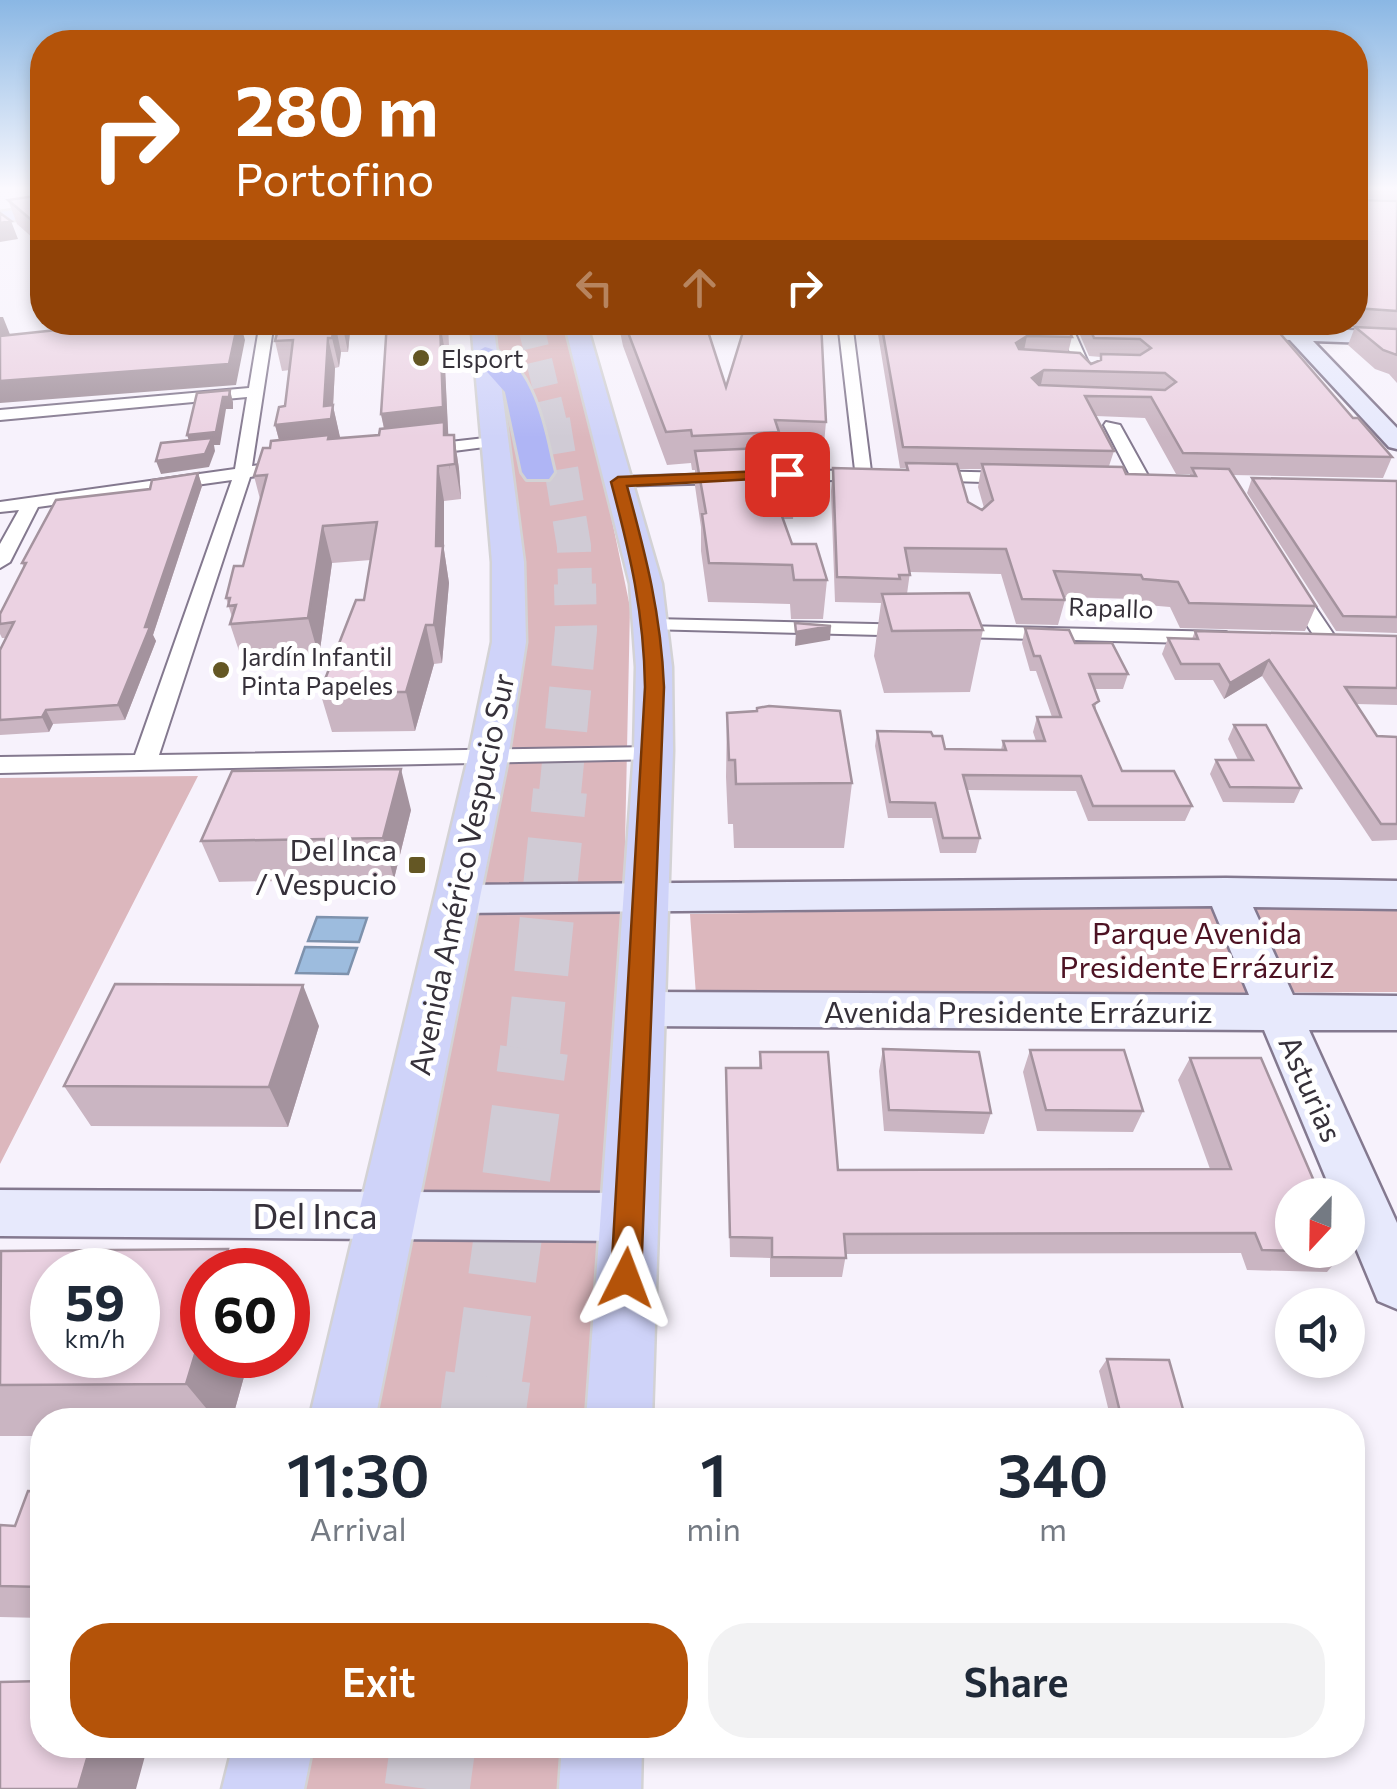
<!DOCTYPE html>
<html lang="en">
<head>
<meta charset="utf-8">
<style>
	:root { --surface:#fff; --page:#f2f2f3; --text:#1f2937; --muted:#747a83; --accent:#b45309 }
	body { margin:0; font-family:Commissioner,sans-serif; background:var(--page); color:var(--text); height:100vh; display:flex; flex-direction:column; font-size:38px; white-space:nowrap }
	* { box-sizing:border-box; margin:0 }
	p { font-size:32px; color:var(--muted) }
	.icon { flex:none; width:55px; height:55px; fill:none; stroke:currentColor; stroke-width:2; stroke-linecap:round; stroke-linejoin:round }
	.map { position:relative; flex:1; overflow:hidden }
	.side { position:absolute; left:30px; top:1408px; width:1335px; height:350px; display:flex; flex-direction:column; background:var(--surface); border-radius:40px; box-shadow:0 5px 15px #0003 }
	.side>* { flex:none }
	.top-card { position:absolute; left:30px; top:30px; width:1338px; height:305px; border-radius:40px; box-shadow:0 5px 15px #0003; background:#b45309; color:#fff; overflow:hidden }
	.needle { width:65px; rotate:202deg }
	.controls { position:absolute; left:1275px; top:1178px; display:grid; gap:20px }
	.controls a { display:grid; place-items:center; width:90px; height:90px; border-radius:50%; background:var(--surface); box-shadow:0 5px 15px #0003; font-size:50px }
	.speed { position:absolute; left:30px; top:1248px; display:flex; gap:20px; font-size:50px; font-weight:700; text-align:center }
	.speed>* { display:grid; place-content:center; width:130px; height:130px; border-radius:50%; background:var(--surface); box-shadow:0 5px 15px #0003; line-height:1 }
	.speed small { font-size:25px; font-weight:400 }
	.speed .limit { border:15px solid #d22; background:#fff; color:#111 }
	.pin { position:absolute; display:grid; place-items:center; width:85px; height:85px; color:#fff; margin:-42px; border-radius:20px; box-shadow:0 5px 15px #0006 }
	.me { position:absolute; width:110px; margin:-55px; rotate:3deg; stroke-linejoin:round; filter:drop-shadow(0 0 8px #0008) }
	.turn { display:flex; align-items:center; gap:35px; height:210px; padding:0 40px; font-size:45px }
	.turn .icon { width:130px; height:130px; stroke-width:2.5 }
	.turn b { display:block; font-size:70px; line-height:85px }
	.lanes { display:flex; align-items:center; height:95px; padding:0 40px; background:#0003; justify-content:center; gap:50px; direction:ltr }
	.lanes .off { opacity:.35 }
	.eta { display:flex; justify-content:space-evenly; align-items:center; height:170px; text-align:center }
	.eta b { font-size:60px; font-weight:600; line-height:70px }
	.cta { display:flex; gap:20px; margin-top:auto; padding:20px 40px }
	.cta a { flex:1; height:115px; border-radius:40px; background:var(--accent); color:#fff; font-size:40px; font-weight:600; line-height:115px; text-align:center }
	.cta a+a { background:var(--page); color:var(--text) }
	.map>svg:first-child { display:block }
	.green { fill:#dcb7bd }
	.water { fill:#9dbcde; stroke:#7e92ad; stroke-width:2.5 }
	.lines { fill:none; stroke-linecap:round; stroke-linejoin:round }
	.highway-tunnel-far5 { stroke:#d0cbd5; stroke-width:26; stroke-dasharray:26 14; stroke-linecap:butt }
	.highway-tunnel-far4 { stroke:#d0cbd5; stroke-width:34; stroke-dasharray:34 16; stroke-linecap:butt }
	.highway-tunnel-far3 { stroke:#d0cbd5; stroke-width:42; stroke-dasharray:42 21; stroke-linecap:butt }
	.highway-tunnel-far2 { stroke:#d0cbd5; stroke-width:54; stroke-dasharray:54 26; stroke-linecap:butt }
	.highway-tunnel-far1 { stroke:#d0cbd5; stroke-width:68; stroke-dasharray:68 34; stroke-linecap:butt }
	.highway-tunnel { stroke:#d0cbd5; stroke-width:85; stroke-dasharray:85 42; stroke-linecap:butt }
	.street-casing { stroke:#84798f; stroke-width:4 }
	.secondary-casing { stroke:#84798f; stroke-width:5 }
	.primary-casing { stroke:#d3d2d4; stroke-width:5 }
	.highway-casing { stroke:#d3d2d4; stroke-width:6 }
	.street { fill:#fff; fill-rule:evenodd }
	.secondary { fill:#e7e9fc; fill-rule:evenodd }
	.primary { fill:#cfd3f9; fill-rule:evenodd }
	.highway { fill:#afb5f5; fill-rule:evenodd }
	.wall { fill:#cab5c2; fill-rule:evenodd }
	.shaded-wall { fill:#a4939e }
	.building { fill:#ebd2e2; stroke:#a4939e; stroke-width:2.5; fill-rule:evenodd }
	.route { fill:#b45309; stroke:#753606; stroke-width:2.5 }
	.poi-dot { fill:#645724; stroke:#fff; stroke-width:4 }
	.labels { text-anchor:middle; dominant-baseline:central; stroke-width:10; stroke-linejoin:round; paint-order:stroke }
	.far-poi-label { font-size:25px; fill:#36313a; stroke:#fff; text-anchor:start }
	.far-street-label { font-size:25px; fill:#36313a; stroke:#fff }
	.poi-label { font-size:30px; fill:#36313a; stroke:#fff; text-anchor:end }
	.street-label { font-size:30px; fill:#36313a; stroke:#fff }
	.park-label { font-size:30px; fill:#4d1223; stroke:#fff }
	.near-street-label { font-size:35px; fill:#36313a; stroke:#fff }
</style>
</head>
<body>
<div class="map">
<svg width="1397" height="1789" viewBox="0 0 1397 1789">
	<rect width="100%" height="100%" fill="#f7f2fc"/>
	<path class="green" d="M496 323H564L602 472 630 607 623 940 587 1420H377L507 740V461Z
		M198 776 0 1164V778Z
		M1275 904 1397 908V992L696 995 690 914Z
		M312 1745H563L560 1789H303Z"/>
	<path class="water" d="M317 917 367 918 359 942 308 941Z
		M305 947 357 948 348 974 296 973Z"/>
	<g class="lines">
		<path class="highway-tunnel-far5" d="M530 322 554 423"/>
		<path class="highway-tunnel-far4" d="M553 420 574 546 575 587"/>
		<path class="highway-tunnel-far3" d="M560 793 576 630 575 584"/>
		<path class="highway-tunnel-far2" d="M533 1053 560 791"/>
		<path class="highway-tunnel-far1" d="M488 1379 534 1050"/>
		<path class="highway-tunnel" d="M482 1420 488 1377
			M427 1789 433 1745"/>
		<defs>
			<path id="street" d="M260 322H274L252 466 291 461 299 466 291 471 250 477 159 755 652 747 664 754 660 759 0 773V757L135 755 232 480 38 507 10 562 0 568V544L19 510 0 512V502L235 469 247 397 0 420V410L249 388Z
				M838 322H852L872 479 612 486V478L618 477 855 470Z
				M1057 322H1070L1098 385 1096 388 1084 385Z
				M1106 422 1120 425 1151 481 1148 485 1133 481 1104 425Z
				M494 437 502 442 500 445 423 455 415 450 423 445Z
				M924 471 1016 473 1025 478 1016 483 918 480 915 476Z
				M1292 581 1299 583 1338 641 1334 645 1327 647 1320 645 1282 587Z
				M653 619 1226 632 1237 638 1226 644 646 629 643 625 646 621Z"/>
			<path id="secondary" d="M1010 322H1143L1148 327 1138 333 1019 328Z
				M1276 322H1296L1302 328 1397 332V344L1313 341 1397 428V449L1389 447 1290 340 1226 337 1216 331 1226 325 1279 327Z
				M1226 878 1397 881V909L1253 907 1293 995 1397 996V1030H1309L1397 1223V1309L1378 1301 1348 1229V1195H1333L1264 1030 640 1026 624 1021 618 1009 624 997 640 992 1249 995 1212 906 457 913 443 909 437 899 443 889 457 885Z
				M0 1190 629 1193 647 1200 655 1217 647 1234 629 1241 0 1236Z"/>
			<path id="primary" d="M42 206V216L0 222V212Z
				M471 322H493L524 562 526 642 508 758 375 1420H309L468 758 492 642V562Z
				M564 322H586L662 584 672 667 673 751 652 1420H586L634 751 636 667 630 584Z
				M233 1745H313L304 1789H222Z
				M562 1745H642L641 1789H559Z"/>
			<path id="highway" d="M485 347C534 359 544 431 554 472L549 479H527L522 472 505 392 472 355Z"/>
		</defs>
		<use href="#street" class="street-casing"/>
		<use href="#secondary" class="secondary-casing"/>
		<use href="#primary" class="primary-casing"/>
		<use href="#highway" class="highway-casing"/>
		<use href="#street" class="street"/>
		<use href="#secondary" class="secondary"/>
		<use href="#primary" class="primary"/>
		<use href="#highway" class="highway"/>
	</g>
	<path class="wall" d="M1355 188H1397V200L1358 198 1361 200 1397 201V383L1389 374 1375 369 1348 345 1355 327 1330 325 1328 322H1355Z
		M42 195V246L17 224 8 200Z
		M280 322H351L348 352H341L339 367 335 368 333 406 340 438 379 435 384 429 381 414 387 322H448L449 346H444L448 435H454L459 469 461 499 444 501V550L449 583 442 663 434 664 415 731 332 732 320 692 364 600 371 560 332 563 319 657 243 663 230 624 232 617 226 598 243 566 260 499 254 476 270 448 279 440 275 425 285 406 290 370 282 371 275 341Z
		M618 322H705L726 387 826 422 823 455 786 454 796 482 793 519H783L792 544 827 580 823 619H791L790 604 708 602 701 551V527L695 486V470H692L691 463 667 465 623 346Z
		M876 322H1065L1072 337 1068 353 1091 364 1100 360 1101 357 1089 356 1080 335 1083 322H1266L1353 418 1392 457 1383 478 1233 475 1316 606 1305 631 1180 628 1170 607 1135 604 1133 599 1063 597 1065 600 1058 625 1016 624 1001 574 910 572 907 594 983 630 970 692 884 693 874 656 881 603 835 602 831 491 833 468 905 470 906 468H900ZM1096 416 1145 418 1176 474H1190V476L1126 474 1109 466 1114 451ZM958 469H981L978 487 984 508 982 510 968 502Z
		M198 473 202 486 153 635 156 641 125 720 53 724 49 732 0 735V650L6 638H2L0 634V614L24 568 22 563 150 489Z
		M1252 478 1397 481V633L1336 631 1247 493Z
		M1025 628 1075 643 1128 674 1123 689H1095L1096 711 1122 771 1192 806 1185 821H1088L1076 791 967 790 980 838 976 853H940L932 818H888L875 746 877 731 933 736 945 749 1001 750 1003 741H1036L1033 732 1037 717H1052L1036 671H1030L1022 643Z
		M1195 631 1397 636V705L1356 704 1377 736 1397 737V840L1372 841 1262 676 1224 699 1213 680H1175L1162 654 1168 638 1192 639Z
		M727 713 852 783 844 848H734L733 824H728L726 777Z
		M1234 725 1301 788 1294 803 1223 802 1210 774 1216 760H1238L1228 739Z
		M411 810 394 879 219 882 201 841Z
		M319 1026 288 1127 91 1126 64 1086Z
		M883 1049 991 1113 984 1134 884 1131 879 1071Z
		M1030 1050 1143 1111 1133 1132 1037 1131 1023 1072Z
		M760 1052 838 1170 1210 1169 1178 1080 1190 1058 1344 1252 1327 1272 1247 1270 1241 1253 846 1254 842 1277H770V1258L730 1257 726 1068H759Z
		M228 1249 241 1270H202L250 1355 232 1420H42V1436H0V1253Z
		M1107 1359 1186 1420H1111L1099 1371Z
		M42 1492V1618L0 1617V1525L15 1526Z"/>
	<path class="shaded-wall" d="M11 221 18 239 0 242V223Z
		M0 317H3L11 337 0 340Z
		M235 322H240L245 340 236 385 0 403V381Z
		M351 322 348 352 342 323Z
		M440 322 444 346 450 470 445 439 388 446 381 414Z
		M335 323 341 352 339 367 332 338Z
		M1027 336 1023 355 1016 343Z
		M328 338 335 368 333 406 340 437 338 451 284 458 275 425 324 406Z
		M1044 370 1040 389 1032 378Z
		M230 390 233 402V409H226L220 445H214L215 451 209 467 161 474 156 461 191 447 187 435Z
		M454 435 459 469 461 499 455 464Z
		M438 466 444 501V550L449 583 442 663 434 625Z
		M198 473 202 486 153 635 156 641 125 720 118 705Z
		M323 526 332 563 319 657 308 618Z
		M426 625 434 664 415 731 406 692Z
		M831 626 830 640 795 646 796 632Z
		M1269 660 1262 676 1224 699 1230 683Z
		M46 710 53 724 49 732 42 717Z
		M401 769 411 810 394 879 383 838Z
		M303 985 319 1026 288 1127 269 1087Z
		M228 1249 241 1270H222Z
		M202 1331V1355H250L232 1420H216L186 1384Z
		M91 1745H148L136 1789H78Z"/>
	<path class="building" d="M1355 188H1359L1357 197 1361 200 1397 201V311L1355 308Z
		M42 195V229L8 200Z
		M0 213 11 221 0 223Z
		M89 322H238L229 364 0 381V336L85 327 87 323Z
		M280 322H342L335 323 332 338H328L324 406 333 405 331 419 275 425 279 407 285 406 293 340 275 341Z
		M387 322H440L443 407 381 414Z
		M624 322H705L726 387 746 322H821L826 422 775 420 779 432 692 436 691 430 666 432Z
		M881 322H1065L1072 337 1027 336 1016 343 1019 349 1080 353 1091 364 1101 360V354L1140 355 1151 348 1140 339 1094 338 1087 322 1271 323 1353 418H1358L1392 457 1183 453 1151 397 1085 396 1114 451 903 447ZM1044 370 1165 373 1176 382 1165 390 1039 385 1032 378Z
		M1355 327 1397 329V355L1383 350Z
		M230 390 229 397H223L216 432 187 435 197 393Z
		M444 422V435H454L455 464 438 466 436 546H443L434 625H426L406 692H320L356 600H364L377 522 323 526 308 618 230 624 236 605 228 606 230 598H226L234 566H243L267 475 254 476 263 448H270L271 441 329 435 328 439 379 435 380 429Z
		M212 438 205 454 156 461 161 443Z
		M784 447 796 482 770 483 792 544H816L827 580H794L792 565 709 563 702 514 706 513 695 451Z
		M906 463 957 464 968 502 982 510 993 500 982 464 1123 467 1126 474 1196 476 1192 468 1229 469 1316 606 1189 603 1178 582 1143 579 1141 575 1054 571 1065 600 1022 599 1006 549 905 548 910 575H899L900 579 837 577 833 468 908 470Z
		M198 473 145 627H150L118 705 46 710 42 717 0 720V650L14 622 0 624V614L26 563H22L56 500 150 489 152 480Z
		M1252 478 1397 481V617L1343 616Z
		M969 593 983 630 892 631 882 594Z
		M795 623 831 626 796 632Z
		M1025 628 1069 630 1075 643H1112L1128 674H1089L1099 701 1093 705 1122 771H1174L1192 806H1093L1081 776 963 775 980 838H943L935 803 890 802 877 731 931 732 933 736H942L945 749 1006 750 1003 741H1045L1037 717H1061L1040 656H1034Z
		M1195 631 1397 636V688L1345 687 1377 736 1397 737V824H1381L1269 660 1230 683 1219 664H1181L1168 638 1198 639Z
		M769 706 840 711 852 783 736 784 735 760H729L727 713 757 711V708Z
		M1234 725H1266L1301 788 1230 787 1216 760H1253Z
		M401 769 383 838 201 841 232 771Z
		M115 984 303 985 269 1087 64 1086Z
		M883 1049 979 1052 991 1113 889 1110Z
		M1030 1050H1124L1143 1111 1046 1110Z
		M760 1052H828L838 1170 1231 1169 1190 1058H1261L1320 1195H1292V1250H1343L1344 1252 1262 1250 1255 1233 844 1234 846 1258 772 1257V1238L730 1237 726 1068H761Z
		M228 1249 222 1270H202V1331L186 1384 0 1385 1 1251ZM52 1270H138V1355H52Z
		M1107 1359 1169 1360 1186 1420H1122Z
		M28 1491 42 1492V1587L0 1586V1525L15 1526Z
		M42 1681V1745H91L78 1789H0V1682Z"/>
	<linearGradient id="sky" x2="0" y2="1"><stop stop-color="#8ab7e4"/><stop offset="0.43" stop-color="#fbf9fe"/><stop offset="1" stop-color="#fbf9fe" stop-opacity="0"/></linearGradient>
	<rect width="1397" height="438" fill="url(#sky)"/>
	<path class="route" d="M787 470 792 471V477L627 486C646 556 661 614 664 687L641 1278 637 1289 626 1293 615 1289 611 1278 645 687C644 613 630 553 611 482L618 477Z"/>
	<g class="poi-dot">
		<circle cx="421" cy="358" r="10"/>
		<circle cx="221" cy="670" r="10"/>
		<rect x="407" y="855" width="20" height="20" rx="5"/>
	</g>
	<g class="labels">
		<g class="far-poi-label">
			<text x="441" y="358">Elsport</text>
			<text x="241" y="656">Jardín Infantil<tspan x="241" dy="29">Pinta Papeles</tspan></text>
		</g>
		<g class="far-street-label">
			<text transform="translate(1111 607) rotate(2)">Rapallo</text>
		</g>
		<g class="poi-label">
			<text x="397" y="848">Del Inca<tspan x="397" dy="34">/ Vespucio</tspan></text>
		</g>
		<g class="street-label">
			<text transform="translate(460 874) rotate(-78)">Avenida Américo Vespucio Sur</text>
			<text x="1018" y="1010">Avenida Presidente Errázuriz</text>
			<text transform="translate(1312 1088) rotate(66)">Asturias</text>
		</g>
		<g class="park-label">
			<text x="1197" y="931">Parque Avenida<tspan x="1197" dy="34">Presidente Errázuriz</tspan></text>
		</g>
		<g class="near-street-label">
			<text x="315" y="1214">Del Inca</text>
		</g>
	</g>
</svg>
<div class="controls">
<a><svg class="needle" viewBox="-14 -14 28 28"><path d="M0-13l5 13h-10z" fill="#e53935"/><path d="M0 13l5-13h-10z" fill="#747a83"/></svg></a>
<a><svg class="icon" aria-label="sound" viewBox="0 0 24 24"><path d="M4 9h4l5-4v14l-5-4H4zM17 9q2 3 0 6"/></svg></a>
</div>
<div class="speed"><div>59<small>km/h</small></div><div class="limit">60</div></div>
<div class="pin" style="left:787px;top:474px;background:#d93025"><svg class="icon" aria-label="arrive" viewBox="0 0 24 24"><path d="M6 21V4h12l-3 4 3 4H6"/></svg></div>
<svg class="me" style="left:626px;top:1278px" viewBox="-20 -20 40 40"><path d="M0-17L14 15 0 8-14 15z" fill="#b45309" stroke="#fff" stroke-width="4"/></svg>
<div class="top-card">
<div class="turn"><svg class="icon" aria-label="right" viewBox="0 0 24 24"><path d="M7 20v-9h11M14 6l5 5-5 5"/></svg><div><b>280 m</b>Portofino</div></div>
<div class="lanes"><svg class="icon off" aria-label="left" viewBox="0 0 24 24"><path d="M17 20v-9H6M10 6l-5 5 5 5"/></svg><svg class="icon off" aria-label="ahead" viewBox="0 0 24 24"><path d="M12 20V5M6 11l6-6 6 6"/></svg><svg class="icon" aria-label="right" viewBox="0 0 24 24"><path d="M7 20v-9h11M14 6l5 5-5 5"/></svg></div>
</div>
<section class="side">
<div class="eta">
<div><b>11:30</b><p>Arrival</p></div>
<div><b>1</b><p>min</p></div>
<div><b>340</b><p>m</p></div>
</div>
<div class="cta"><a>Exit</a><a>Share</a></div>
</section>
</div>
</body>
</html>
